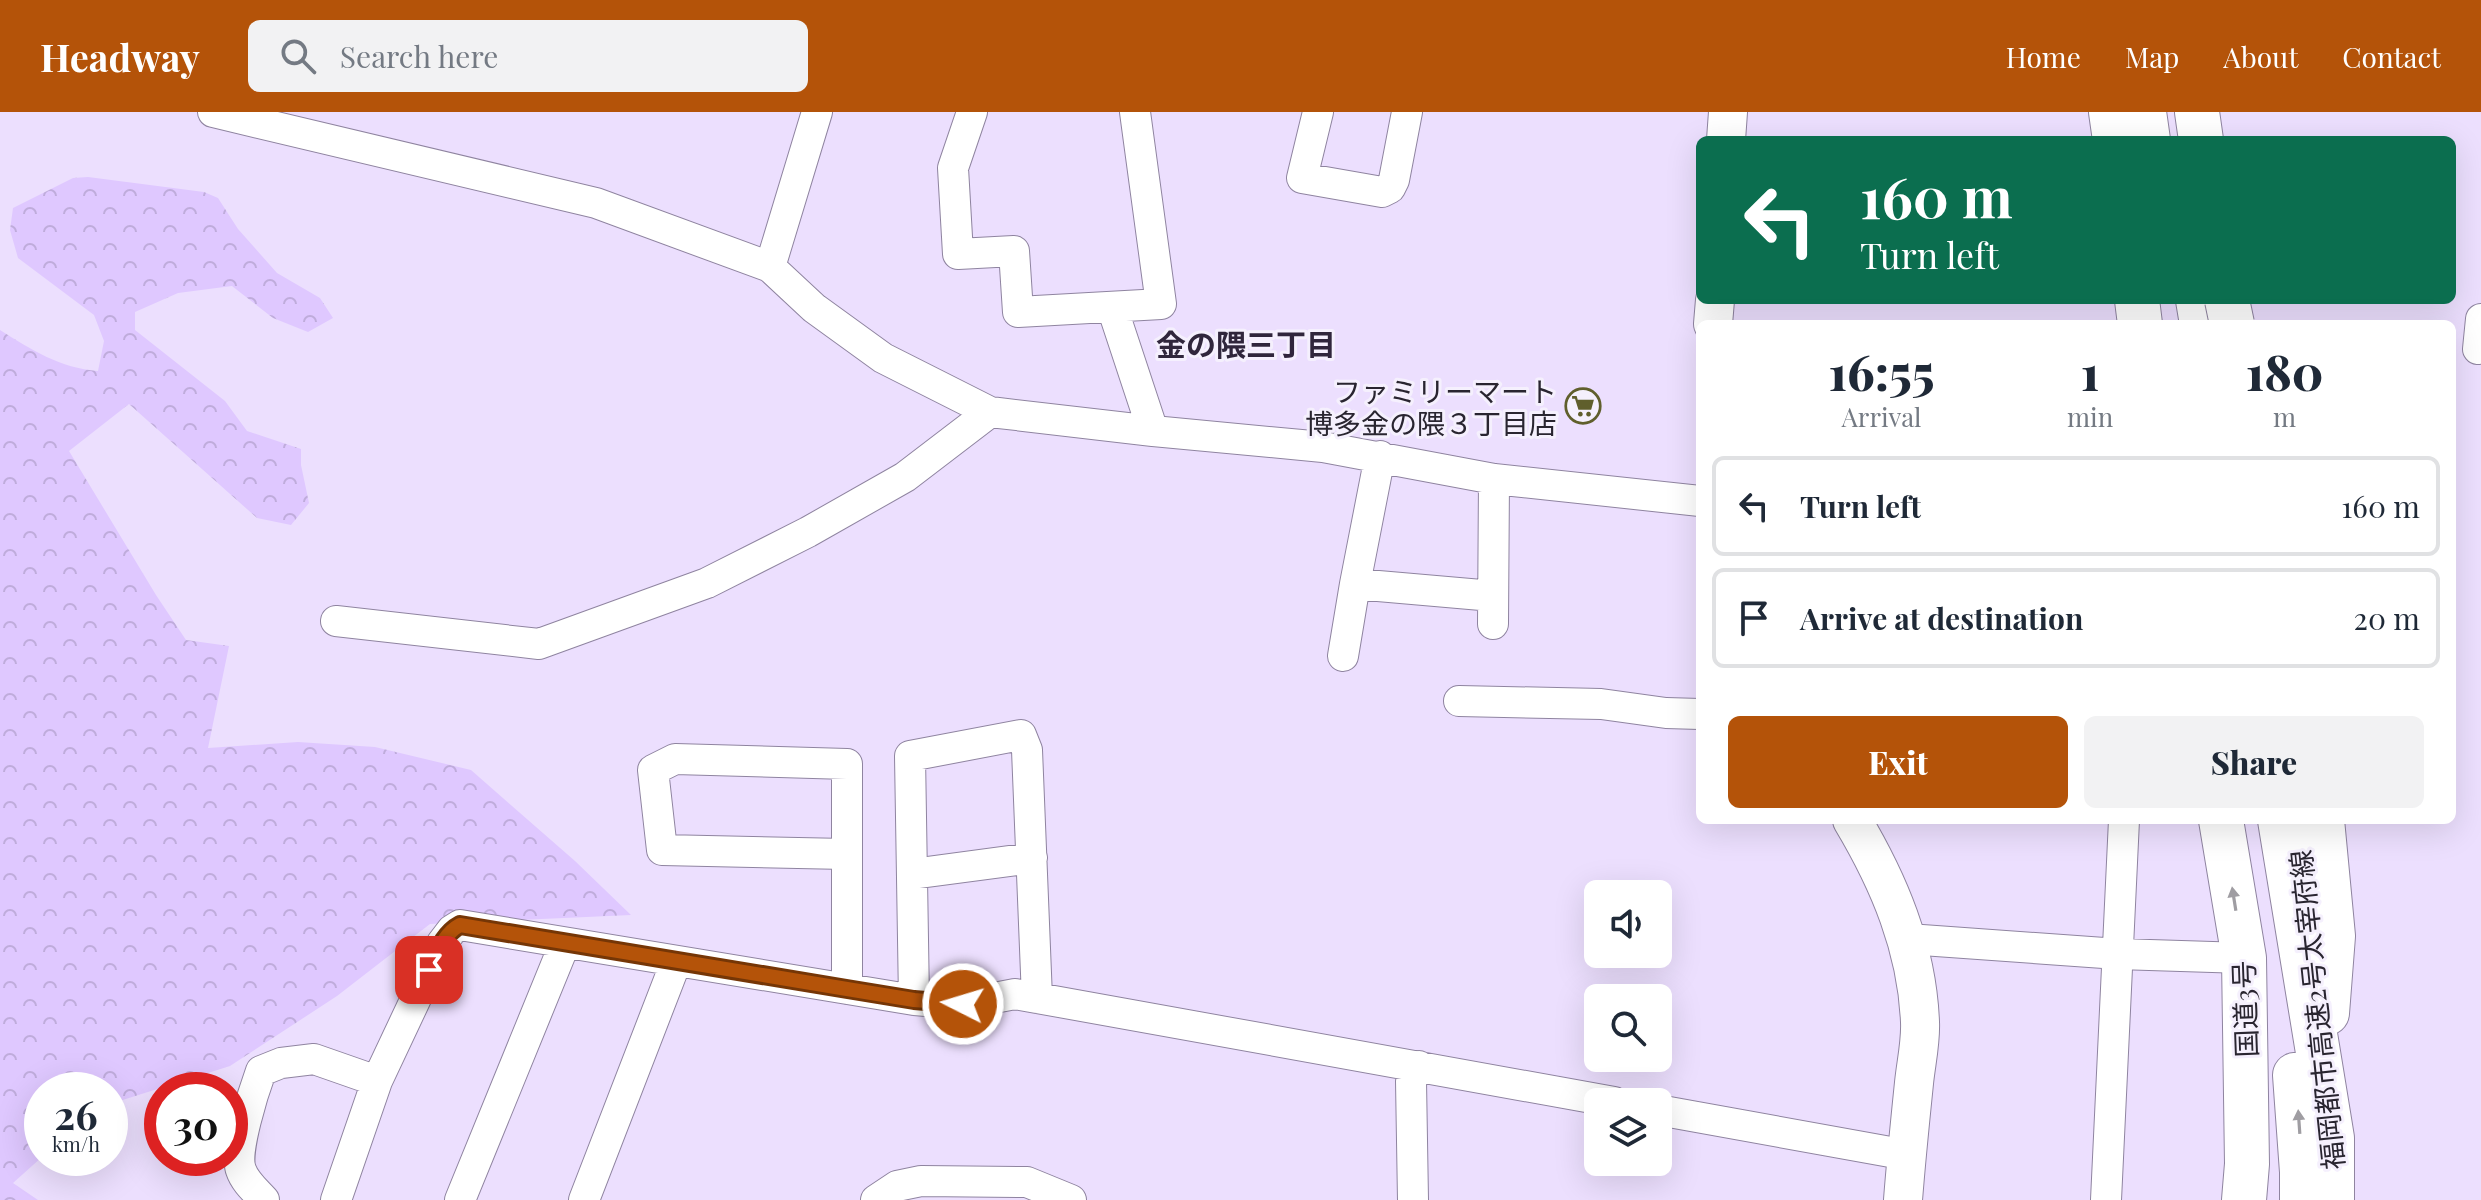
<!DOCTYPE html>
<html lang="en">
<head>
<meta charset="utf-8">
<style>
	:root { --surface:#fff; --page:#f2f2f3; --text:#1f2937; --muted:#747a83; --line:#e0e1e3; --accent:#b45309 }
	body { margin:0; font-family:"Playfair Display","Noto Sans JP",serif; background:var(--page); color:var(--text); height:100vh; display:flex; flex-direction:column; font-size:30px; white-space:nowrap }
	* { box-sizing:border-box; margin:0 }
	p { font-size:26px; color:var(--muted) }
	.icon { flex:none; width:44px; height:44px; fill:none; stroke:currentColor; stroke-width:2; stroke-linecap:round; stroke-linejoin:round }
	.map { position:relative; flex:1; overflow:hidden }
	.panel { position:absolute; left:1696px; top:208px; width:760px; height:504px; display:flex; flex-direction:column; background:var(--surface); border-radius:12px; box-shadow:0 8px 32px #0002 }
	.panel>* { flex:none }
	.top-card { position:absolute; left:1696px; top:24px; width:760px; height:168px; border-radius:12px; box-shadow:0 8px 32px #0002; background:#0b6e4f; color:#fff; overflow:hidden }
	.fabs { position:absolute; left:1584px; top:768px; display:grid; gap:16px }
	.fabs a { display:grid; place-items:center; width:88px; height:88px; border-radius:12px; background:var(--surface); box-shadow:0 8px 32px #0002; font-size:40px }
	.speed { position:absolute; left:24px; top:960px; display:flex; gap:16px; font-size:40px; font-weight:700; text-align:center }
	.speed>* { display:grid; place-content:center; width:104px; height:104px; border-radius:50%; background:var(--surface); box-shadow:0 8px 32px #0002; line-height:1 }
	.speed small { font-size:20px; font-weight:400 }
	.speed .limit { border:12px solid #d22; background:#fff; color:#111 }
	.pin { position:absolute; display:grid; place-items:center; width:68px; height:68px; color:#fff; margin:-34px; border-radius:16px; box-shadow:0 4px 12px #0006 }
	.me { position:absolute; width:88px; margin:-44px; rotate:275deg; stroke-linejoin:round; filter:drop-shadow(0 0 6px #0008) }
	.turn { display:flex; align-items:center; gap:28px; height:168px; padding:0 32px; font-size:36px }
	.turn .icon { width:104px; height:104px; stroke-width:2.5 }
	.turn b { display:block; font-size:56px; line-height:68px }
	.eta { display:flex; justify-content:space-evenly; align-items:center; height:136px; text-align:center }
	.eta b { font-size:48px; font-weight:800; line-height:56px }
	.button { display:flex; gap:16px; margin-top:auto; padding:16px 32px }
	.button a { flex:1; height:92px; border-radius:12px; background:var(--accent); color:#fff; font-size:32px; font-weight:800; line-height:92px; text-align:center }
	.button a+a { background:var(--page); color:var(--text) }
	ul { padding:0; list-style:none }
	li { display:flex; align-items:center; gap:24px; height:100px; margin:0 16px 12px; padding:0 16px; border:4px solid var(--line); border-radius:12px }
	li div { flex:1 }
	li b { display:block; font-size:30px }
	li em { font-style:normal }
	header { display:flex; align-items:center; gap:48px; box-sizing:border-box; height:112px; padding:0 40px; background:var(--accent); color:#fff }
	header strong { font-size:38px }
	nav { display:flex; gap:44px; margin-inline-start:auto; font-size:28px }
	.search { width:560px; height:72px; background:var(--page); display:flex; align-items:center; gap:20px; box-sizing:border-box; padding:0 28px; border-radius:12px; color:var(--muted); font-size:30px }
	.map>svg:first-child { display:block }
	.forest { fill:url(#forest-crowns) }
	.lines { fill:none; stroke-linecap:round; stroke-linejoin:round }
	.minor-casing { stroke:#8f84a0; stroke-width:32 }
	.major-casing { stroke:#8f84a0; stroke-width:40 }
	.highway-casing { stroke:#8f84a0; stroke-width:46 }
	.minor { stroke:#fff; stroke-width:30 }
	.major { stroke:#fff; stroke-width:38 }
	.highway { stroke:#fff; stroke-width:44 }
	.highway-bridge-casing { stroke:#8f84a0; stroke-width:46; stroke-linecap:butt }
	.highway-bridge { stroke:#fff; stroke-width:44 }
	.oneway { fill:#9f9da2 }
	.route-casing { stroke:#753606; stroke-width:20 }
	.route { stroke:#b45309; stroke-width:14 }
	.labels { text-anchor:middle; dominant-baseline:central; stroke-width:6; stroke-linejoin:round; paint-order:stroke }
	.poi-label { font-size:28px; fill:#292530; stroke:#f5f0fd; text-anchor:end }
	.street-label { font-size:28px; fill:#292530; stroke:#f5f0fd }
	.neighbourhood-label { font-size:30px; font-weight:bold; fill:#30263c; stroke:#f5f0fd }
</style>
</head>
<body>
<header>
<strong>Headway</strong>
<div class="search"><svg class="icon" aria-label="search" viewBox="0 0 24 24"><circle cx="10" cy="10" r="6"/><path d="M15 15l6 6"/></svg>Search here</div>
<nav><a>Home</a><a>Map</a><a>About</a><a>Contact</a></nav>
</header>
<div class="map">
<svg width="2481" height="1088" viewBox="0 0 2481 1088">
	<defs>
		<pattern id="forest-crowns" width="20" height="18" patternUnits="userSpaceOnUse" patternTransform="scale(2)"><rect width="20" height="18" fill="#dfc8ff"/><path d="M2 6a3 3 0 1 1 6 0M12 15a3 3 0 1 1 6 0" fill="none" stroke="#bfacdb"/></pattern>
	</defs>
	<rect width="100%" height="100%" fill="#ecdffe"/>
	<path class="forest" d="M88 65 204 80 218 86 238 117 277 161 320 186 333 206 308 220 273 206 232 174 178 181 135 200V218L225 289 247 319 301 337V353L309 391 291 413 257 406 129 292 69 339 156 483 186 528 229 534 208 636 298 630 375 635 471 658 575 749 631 803 430 812 337 884 230 954 110 992V978H42V1045L13 1071 38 1088H0V218C32 238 60 256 98 259L104 229 94 203 18 146 10 118 13 96 73 66Z"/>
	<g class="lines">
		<defs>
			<path id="minor" d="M213 0 596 91 770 155 814 196 883 246 990 300 1153 319 1323 335 1494 367 1700 389
				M972 0 953 56 958 142 1014 139 1018 200 1161 192 1135 0
				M1318 0 1302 66 1382 80 1390 76 1394 68 1407 0
				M770 155 817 0
				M1112 195 1153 319
				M2478 237 2481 207
				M1355 472 1493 484
				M336 509 539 532 707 471 808 420 905 365 990 300
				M1493 512 1494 367
				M1343 544 1355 472 1380 344
				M1459 589 1601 592 1666 601 1700 602
				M846 742 662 738 653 658 675 647 847 652V877
				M912 762 1032 746
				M1908 827 2118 842 2244 846
				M914 888 910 644 1021 623 1027 638 1037 886
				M1658 998 1907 1043
				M264 1088C256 1079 245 1070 241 1058 234 1040 254 978 261 959L281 951 314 947 377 969 442 831 452 818 460 813 914 888 963 892 1015 882 1614 990
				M336 1088 377 969
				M460 1088 565 831
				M584 1088 676 850
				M876 1088 897 1074 921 1069 1027 1070 1071 1088
				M1413 1088 1411 969 1419 954
				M2106 1088 2124 708"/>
			<path id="major" d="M1726 28 1728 0
				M1713 212 1715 188
				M1852 708C1889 770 1917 836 1920 910 1921 930 1916 951 1914 971 1910 1010 1906 1049 1903 1088"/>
			<path id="highway" d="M2111 0 2115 28
				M2144 0 2148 28
				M2197 0 2201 28
				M2137 188 2140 212
				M2198 188 2202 212
				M2221 708 2244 846 2247 1052 2244 1088
				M2280 708 2332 1026V1088
				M2322 708 2333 824 2327 901
				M2295 963 2302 1060V1088"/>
		</defs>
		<use href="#minor" class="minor-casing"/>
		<use href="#major" class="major-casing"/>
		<use href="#highway" class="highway-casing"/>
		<use href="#minor" class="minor"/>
		<use href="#major" class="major"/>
		<use href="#highway" class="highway"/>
		<defs>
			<path id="highway-bridge" d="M2227 188 2232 212"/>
		</defs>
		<use href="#highway-bridge" class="highway-bridge-casing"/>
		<use href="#highway-bridge" class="highway-bridge"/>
	</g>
	<defs><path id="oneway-solid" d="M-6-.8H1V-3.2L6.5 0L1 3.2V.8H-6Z" transform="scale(2)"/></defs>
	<g class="oneway">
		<use href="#oneway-solid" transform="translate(2234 787) rotate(-99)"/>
		<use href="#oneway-solid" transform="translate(2299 1010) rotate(-94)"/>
	</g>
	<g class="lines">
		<defs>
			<path id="route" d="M429 858C437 842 443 822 460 813L847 877 914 888 963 892"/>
		</defs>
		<use href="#route" class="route-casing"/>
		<use href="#route" class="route"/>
	</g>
	<defs>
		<symbol id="supermarket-ring" viewBox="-11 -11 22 22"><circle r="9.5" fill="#f5f0fd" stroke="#605f2c" stroke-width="1.5"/><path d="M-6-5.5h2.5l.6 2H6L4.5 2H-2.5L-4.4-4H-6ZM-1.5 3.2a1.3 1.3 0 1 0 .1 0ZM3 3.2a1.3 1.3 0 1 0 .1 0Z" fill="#605f2c"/></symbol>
	</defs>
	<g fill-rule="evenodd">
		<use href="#supermarket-ring" x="1563" y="274" width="40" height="40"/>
	</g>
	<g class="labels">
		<g class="poi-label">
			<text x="1557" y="278">ファミリーマート<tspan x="1557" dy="32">博多金の隈３丁目店</tspan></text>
		</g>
		<g class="street-label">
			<text transform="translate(2244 897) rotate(-92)">国道3号</text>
			<text transform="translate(2316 898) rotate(-96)">福岡都市高速2号太宰府線</text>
		</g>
		<g class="neighbourhood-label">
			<text x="1246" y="232">金の隈三丁目</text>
		</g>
	</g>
</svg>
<div class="fabs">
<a><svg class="icon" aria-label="sound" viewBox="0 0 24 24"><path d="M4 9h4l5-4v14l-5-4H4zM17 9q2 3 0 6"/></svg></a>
<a><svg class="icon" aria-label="search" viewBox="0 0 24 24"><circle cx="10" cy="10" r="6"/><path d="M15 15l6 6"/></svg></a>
<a><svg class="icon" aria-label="layers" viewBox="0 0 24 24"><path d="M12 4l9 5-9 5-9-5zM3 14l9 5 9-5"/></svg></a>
</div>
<div class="speed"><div>26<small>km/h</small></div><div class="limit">30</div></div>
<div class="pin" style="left:429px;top:858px;background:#d93025"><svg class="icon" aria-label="arrive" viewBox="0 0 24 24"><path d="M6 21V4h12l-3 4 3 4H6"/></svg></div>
<svg class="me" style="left:963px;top:892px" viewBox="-20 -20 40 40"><circle r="17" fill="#b45309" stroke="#fff" stroke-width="3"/><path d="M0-11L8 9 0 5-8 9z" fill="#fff"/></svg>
<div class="top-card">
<div class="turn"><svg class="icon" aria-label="left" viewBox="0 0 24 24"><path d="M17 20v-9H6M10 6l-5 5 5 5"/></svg><div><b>160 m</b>Turn left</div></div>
</div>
<section class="panel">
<div class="eta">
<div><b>16:55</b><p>Arrival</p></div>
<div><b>1</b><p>min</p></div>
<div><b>180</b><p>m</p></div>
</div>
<ul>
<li><svg class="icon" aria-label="left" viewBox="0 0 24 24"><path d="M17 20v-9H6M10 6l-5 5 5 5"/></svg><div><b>Turn left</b></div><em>160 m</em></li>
<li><svg class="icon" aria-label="arrive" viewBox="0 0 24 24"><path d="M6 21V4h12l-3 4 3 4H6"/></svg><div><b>Arrive at destination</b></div><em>20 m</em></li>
</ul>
<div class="button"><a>Exit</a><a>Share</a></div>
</section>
</div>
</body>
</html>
